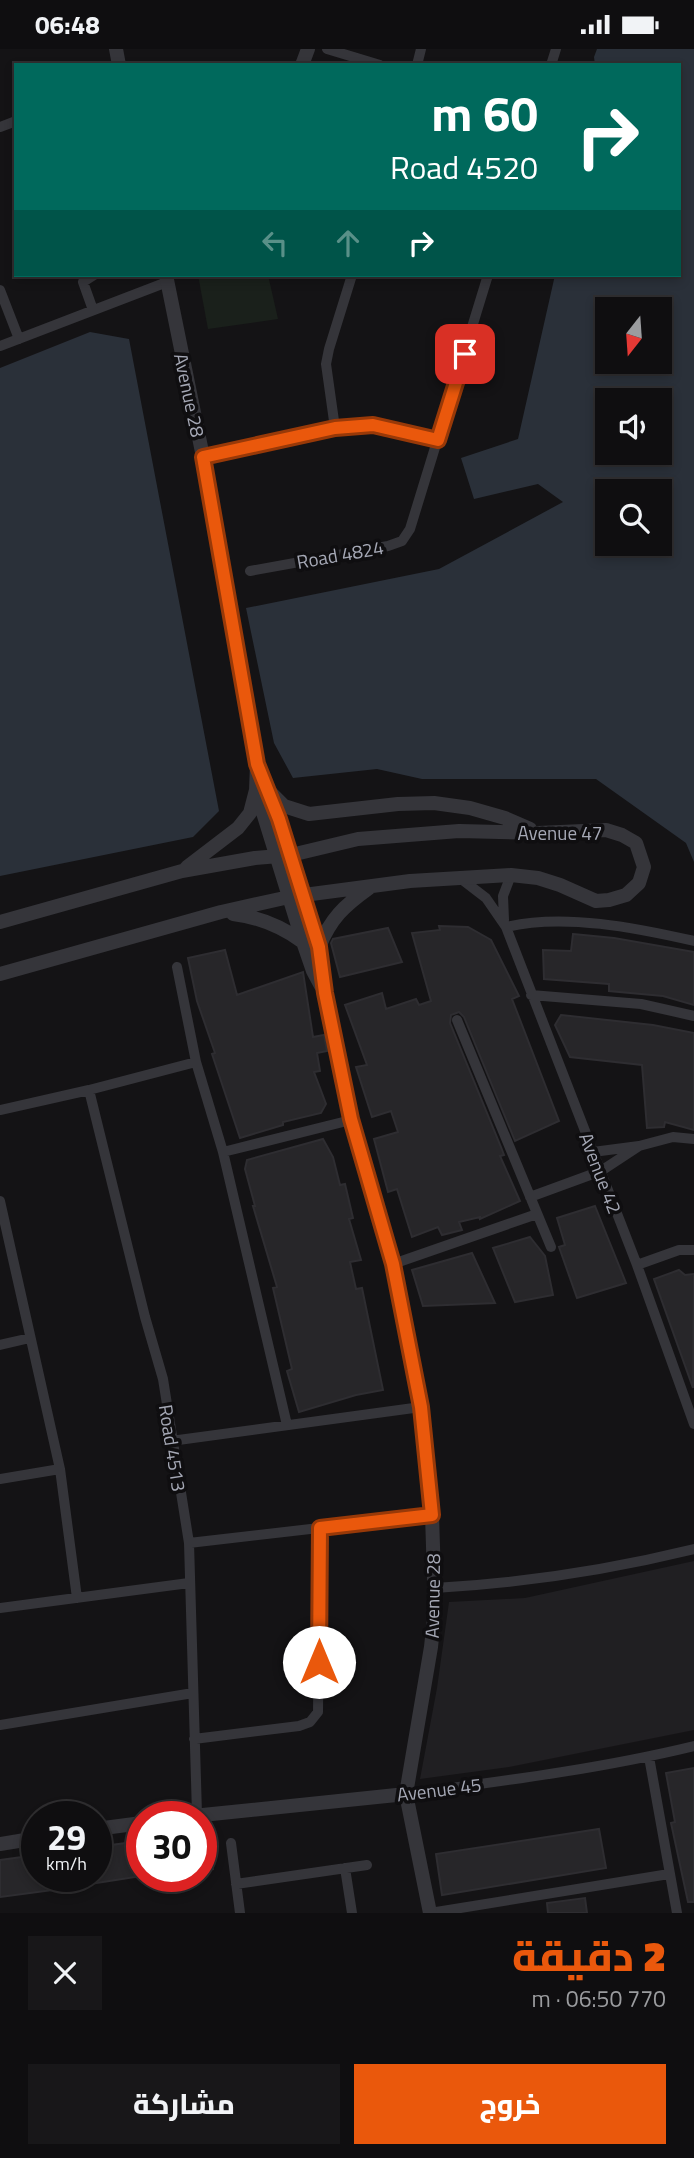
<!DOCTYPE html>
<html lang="ar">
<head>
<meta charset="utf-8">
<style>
	:root { --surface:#0f0e10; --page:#181719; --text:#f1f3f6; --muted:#9b9c9f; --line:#2f2e30; --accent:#ea580c }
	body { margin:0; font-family:"Titillium Web",Cairo,sans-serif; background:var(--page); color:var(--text); direction:rtl; height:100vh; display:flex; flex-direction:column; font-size:26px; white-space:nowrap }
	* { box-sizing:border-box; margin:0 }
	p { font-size:23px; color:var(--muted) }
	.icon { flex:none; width:38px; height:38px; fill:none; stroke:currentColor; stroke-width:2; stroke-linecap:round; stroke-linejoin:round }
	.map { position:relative; height:1864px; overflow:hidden; direction:ltr }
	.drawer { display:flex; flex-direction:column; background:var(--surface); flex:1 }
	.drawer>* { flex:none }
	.guide { position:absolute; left:14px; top:14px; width:667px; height:214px; border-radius:0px; box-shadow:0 4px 10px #0003,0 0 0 2px var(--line); direction:rtl; background:#00695c; color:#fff; overflow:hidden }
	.needle { width:46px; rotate:197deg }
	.tools { position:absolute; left:595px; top:248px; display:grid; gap:14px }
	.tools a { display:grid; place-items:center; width:77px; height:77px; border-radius:0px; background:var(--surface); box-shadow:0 4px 10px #0003,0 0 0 2px var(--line); font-size:35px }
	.speed { position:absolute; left:21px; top:1752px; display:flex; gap:14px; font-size:35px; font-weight:700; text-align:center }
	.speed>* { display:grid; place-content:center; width:91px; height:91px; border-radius:50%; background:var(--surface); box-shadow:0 4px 10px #0003,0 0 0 2px var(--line); line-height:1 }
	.speed small { font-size:18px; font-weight:400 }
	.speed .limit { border:10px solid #d22; background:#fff; color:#111 }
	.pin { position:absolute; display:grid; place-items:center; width:60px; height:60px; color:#fff; margin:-30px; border-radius:14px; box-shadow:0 4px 10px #0006 }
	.me { position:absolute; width:77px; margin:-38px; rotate:0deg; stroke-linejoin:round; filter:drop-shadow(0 0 5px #0008) }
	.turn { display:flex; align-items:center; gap:24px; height:147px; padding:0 28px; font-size:32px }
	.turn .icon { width:91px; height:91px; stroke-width:2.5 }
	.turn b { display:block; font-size:49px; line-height:60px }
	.lanes { display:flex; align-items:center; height:66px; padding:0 28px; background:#0003; justify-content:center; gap:35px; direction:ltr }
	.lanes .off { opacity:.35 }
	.round { display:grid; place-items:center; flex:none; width:74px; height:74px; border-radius:0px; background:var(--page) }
	.headline { display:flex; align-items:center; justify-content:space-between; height:119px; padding:0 28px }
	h1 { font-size:42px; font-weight:800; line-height:52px; color:var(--accent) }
	.action { display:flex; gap:14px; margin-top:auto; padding:14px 28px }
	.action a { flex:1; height:80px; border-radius:0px; background:var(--accent); color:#fff; font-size:28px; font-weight:800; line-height:80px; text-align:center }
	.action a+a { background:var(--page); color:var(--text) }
	.status { display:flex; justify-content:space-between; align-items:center; height:49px; padding:0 35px; background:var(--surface); direction:ltr }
	.status svg { height:19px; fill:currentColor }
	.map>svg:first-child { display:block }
	.built { fill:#201f22 }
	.green { fill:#1a201b }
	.water { fill:#2a3039; fill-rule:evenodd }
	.building { fill:#272629; stroke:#2e2d31; stroke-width:2 }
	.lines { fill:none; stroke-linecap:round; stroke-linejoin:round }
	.minor { stroke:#35353a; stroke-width:10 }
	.tertiary { stroke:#35353a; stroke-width:14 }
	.route-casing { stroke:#983908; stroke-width:18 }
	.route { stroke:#ea580c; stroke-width:12 }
	.labels { text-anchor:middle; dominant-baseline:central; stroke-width:7; stroke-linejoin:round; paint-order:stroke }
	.street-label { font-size:19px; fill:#a5a8b5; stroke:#0f0e10 }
</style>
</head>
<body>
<div class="status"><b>06:48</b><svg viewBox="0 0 49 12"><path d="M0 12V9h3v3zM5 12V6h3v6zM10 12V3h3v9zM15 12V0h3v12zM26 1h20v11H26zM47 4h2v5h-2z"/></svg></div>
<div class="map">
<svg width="694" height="1864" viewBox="0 0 694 1864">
	<rect width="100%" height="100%" fill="#141315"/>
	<path class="built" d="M694 1512V1681L509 1718 420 1730 437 1639 449 1553 525 1549Z"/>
	<path class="green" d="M198 226H268L278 270 208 280Z"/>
	<path class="water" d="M597 0H694V813L686 794 596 730H422L377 720 293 729 274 694 246 559 439 520 563 453 538 435 474 450 461 409 518 390 555 226H679V16H595L594 8ZM607 261H660V313H607ZM607 352H660V404H607ZM607 443H660V495H607Z
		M90 283 129 290 219 762 193 788 0 827V319Z"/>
	<path class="building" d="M439 877 468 878 491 891 519 947 512 950 559 1072 515 1092 464 968 459 963 451 966 450 974 501 1098 504 1106 500 1107 520 1152 480 1170V1168L459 1173 462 1181 442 1186 438 1178 412 1188 397 1140 388 1143 374 1090 398 1083 391 1062 372 1068 356 1018 367 1016 345 956 382 944 386 960 416 950 419 956 431 952 412 884 440 881Z
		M388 879 402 913 340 928 331 894 333 890Z
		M573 885 614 889 694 903V956L663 947 609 942V935L544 930 543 901 571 902Z
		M225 901 237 946 303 923 313 988 324 986 327 1002 317 1004 320 1022 314 1023 326 1055 321 1064 283 1073V1076L240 1089 212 1005 215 1004 197 952 188 909Z
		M561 966 653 976 694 984V1081L665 1073 664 1078 647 1079 642 1016 570 1008 555 976Z
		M323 1090 333 1108 340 1136 345 1135 353 1169 349 1170 361 1211 350 1213 356 1240 362 1239 383 1341 356 1346 299 1363 287 1322 292 1320 273 1239 277 1238 253 1157H255L245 1120 247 1111Z
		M595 1157 626 1234 577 1249 559 1198 565 1196 557 1169Z
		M530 1188 545 1207 553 1246 515 1253 493 1199Z
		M472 1204 495 1254 423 1257 412 1221Z
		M679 1221 685 1226 694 1225 693 1339 654 1230Z
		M694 1719V1853H688L671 1774 675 1773 666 1724Z
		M599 1780 606 1819 442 1846 436 1805Z
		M208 1784 213 1820 201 1821V1785Z
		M142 1792V1827L96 1834V1798Z
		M37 1806V1827H74L76 1838 0 1848V1811Z
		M585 1849 587 1864H548L547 1854Z"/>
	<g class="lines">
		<path class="minor" d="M327 0 380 16
			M417 16 421 0
			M551 16 556 0
			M0 78 16 72
			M0 241 19 290
			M93 261 83 233 94 226
			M0 297 167 233
			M335 379 326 315 329 300 352 226
			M203 408 335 379 373 376 438 391
			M250 522 388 497 402 492 410 480 488 226
			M460 829 486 849 506 878 637 1216 694 1375
			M504 871 503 847 511 826
			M506 878C564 864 637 879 694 892
			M177 918 196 1013 223 1103 287 1376
			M531 946 641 955 694 967
			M457 971 551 1198
			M89 1041 145 1268 163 1330 189 1494 197 1765
			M0 1061 89 1041 196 1013
			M223 1103 351 1071
			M593 1103 639 1097 673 1088 694 1090
			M530 1148 601 1122 639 1097
			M0 1152 60 1420 77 1549
			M393 1215 537 1165
			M637 1216 679 1201H694
			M0 1296 30 1289
			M171 1392 421 1358
			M0 1430 60 1420
			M189 1494 432 1466
			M435 1539C523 1534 608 1521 694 1500
			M0 1559 189 1534
			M0 1676 193 1644
			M194 1690 299 1677 310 1673 318 1663 320 1479
			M649 1708 677 1864
			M406 1745C503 1732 599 1720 694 1697
			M231 1794 240 1864
			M345 1819 352 1864
			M236 1835 367 1816
			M430 1864 669 1825"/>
		<path class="tertiary" d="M116 0 119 16
			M302 16 308 0
			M166 226 203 408 257 715 256 741 303 893 313 922 321 937
			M257 715 279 770 319 898 325 944 351 1071 393 1215 421 1358 432 1466 435 1560 431 1598 406 1745 430 1864
			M271 744 284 757 309 765 398 755 434 754 470 759 505 769 530 780
			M187 818 238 779 250 764 256 741
			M233 865C259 868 281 877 303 893
			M0 873 182 822 255 809 291 806 358 790 459 782 538 784 606 781 622 786 636 794 644 818 639 834 626 846 609 851 596 852 560 836 538 829 511 826 410 832 289 848 221 863 0 925
			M319 898C331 869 344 857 369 839
			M183 1768 406 1745
			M96 1780 142 1774
			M0 1795 37 1789"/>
	</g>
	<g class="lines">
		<defs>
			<path id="route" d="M319 1613 320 1479 432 1466 421 1358 393 1215 351 1070 325 944 319 898 279 770 257 715 203 408 335 379 373 376 438 391 465 305"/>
		</defs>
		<use href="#route" class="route-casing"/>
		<use href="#route" class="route"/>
	</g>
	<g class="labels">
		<g class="street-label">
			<text transform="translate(190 346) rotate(78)">Avenue 28</text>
			<text transform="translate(340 505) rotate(-10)">Road 4824</text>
			<text x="560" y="783">Avenue 47</text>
			<text transform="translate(601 1124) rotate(69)">Avenue 42</text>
			<text transform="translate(173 1399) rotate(81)">Road 4513</text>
			<text transform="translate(432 1547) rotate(-89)">Avenue 28</text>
			<text transform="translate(439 1740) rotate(-7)">Avenue 45</text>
		</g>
	</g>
</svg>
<div class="tools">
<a><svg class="needle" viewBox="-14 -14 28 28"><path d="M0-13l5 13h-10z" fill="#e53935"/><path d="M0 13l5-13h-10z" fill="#9b9c9f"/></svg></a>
<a><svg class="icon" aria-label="sound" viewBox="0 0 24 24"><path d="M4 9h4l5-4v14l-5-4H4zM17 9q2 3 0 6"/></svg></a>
<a><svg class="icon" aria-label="search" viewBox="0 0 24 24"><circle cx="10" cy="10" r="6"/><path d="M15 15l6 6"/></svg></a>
</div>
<div class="speed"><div>29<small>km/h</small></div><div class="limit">30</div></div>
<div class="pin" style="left:465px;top:305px;background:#d93025"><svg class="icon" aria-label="arrive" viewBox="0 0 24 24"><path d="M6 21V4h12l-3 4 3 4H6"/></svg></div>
<svg class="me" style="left:319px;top:1613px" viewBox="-20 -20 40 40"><circle r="19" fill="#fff"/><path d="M0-13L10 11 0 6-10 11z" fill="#ea580c"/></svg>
<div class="guide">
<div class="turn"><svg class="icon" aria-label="right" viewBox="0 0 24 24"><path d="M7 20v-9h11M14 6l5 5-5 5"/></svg><div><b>60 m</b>Road 4520</div></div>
<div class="lanes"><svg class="icon off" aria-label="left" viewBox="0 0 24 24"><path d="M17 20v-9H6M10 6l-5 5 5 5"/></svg><svg class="icon off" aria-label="ahead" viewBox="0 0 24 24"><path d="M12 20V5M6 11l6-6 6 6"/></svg><svg class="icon" aria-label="right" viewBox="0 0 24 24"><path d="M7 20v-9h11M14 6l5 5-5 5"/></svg></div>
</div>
</div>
<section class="drawer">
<div class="headline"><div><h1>2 دقيقة</h1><p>770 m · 06:50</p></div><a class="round"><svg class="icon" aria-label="close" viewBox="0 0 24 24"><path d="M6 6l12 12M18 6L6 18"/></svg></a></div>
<div class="action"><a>خروج</a><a>مشاركة</a></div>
</section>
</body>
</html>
